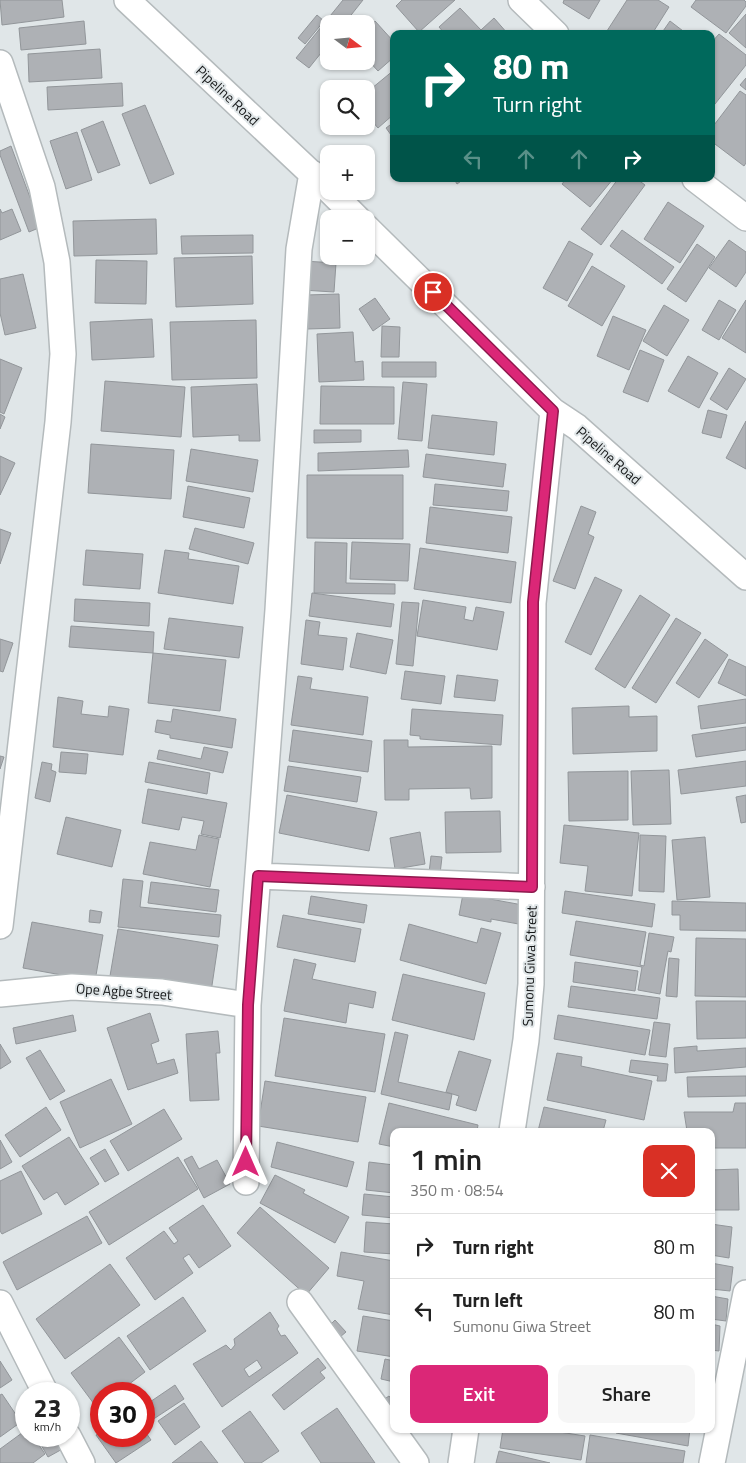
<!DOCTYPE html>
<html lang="en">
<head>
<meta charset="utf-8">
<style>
	:root { --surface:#fff; --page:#f6f6f6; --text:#222; --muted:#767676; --line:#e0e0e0; --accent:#db2777 }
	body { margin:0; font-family:"Titillium Web",sans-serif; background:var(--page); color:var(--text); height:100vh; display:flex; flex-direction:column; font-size:19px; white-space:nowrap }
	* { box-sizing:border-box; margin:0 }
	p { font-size:16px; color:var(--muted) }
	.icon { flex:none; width:28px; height:28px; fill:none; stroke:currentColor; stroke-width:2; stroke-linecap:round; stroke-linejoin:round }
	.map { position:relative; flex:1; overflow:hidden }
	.sheet { position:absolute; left:390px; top:1128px; width:325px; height:305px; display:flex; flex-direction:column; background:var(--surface); border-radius:10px; box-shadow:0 1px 4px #0004 }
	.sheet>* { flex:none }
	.top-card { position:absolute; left:390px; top:30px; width:325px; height:152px; border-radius:10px; box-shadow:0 1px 4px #0004; background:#00695c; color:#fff; overflow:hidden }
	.needle { width:32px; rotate:106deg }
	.buttons { position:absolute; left:320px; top:15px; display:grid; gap:10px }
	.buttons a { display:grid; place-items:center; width:55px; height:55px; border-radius:10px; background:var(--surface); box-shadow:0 1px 4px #0004; font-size:25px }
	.speed { position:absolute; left:15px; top:1382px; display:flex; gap:10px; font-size:25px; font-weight:700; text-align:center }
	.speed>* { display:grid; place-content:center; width:65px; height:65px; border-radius:50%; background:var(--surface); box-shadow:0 1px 4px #0004; line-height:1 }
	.speed small { font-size:12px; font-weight:400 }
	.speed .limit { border:8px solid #d22; background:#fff; color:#111 }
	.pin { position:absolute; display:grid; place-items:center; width:42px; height:42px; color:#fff; margin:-21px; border:2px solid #fff; border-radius:50%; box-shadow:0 1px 5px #0007 }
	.me { position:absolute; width:55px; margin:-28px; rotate:0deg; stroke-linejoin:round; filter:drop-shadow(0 0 4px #0008) }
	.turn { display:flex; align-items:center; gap:18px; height:105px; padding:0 20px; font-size:22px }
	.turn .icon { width:65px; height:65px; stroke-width:2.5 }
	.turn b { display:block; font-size:35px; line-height:42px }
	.lanes { display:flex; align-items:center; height:48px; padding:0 20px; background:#0003; justify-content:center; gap:25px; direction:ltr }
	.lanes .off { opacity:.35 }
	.round { display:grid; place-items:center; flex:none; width:52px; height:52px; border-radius:10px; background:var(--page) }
	.summary { display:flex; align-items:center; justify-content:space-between; height:85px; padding:0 20px }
	h1 { font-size:30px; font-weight:600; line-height:38px }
	.action { display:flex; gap:10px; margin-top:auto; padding:10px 20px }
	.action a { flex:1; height:58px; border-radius:10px; background:var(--accent); color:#fff; font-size:20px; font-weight:600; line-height:58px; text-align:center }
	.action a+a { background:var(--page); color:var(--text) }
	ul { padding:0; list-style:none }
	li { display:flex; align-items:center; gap:15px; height:65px; padding:0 20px; border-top:1px solid var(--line) }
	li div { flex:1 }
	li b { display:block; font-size:19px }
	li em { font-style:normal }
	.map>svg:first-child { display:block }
	.building { fill:#aeb1b5; stroke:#92969a; fill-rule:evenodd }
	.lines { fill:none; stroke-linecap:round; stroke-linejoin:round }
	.minor-casing { stroke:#b4babc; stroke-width:28 }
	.minor { stroke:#fff; stroke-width:25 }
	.route-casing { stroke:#8e194d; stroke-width:12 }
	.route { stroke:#db2777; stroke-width:9 }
	.labels { text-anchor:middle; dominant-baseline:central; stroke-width:4; stroke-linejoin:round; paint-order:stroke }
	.street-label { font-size:14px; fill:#151718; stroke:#e0e6e8 }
</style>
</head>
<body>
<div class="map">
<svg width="746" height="1463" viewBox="0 0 746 1463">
	<rect width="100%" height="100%" fill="#e0e6e8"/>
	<path class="building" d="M0 0H62L64 17 2 25Z
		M343 0H363L344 24H329V43L309 68 296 58Z
		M402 0H455L419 32 396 6Z
		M564 0H600L589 19 563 3Z
		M627 0H658L669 7 652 34H605Z
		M696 0H744L746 2V6L726 33 691 7Z
		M460 8 481 30 494 18 508 34H445L439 27Z
		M746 14V48L729 33Z
		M317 15 324 21 305 44 298 38Z
		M84 21 86 44 21 50 19 28Z
		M375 21 394 42V57L378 71 366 58V28Z
		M670 21 687 34H661Z
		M719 34 746 55V65L711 109V43Z
		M100 49 102 78 29 82 28 54Z
		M394 70V114L378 128 366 114V93Z
		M746 78V90L740 85Z
		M122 83 123 106 48 110 47 87Z
		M740 91 746 95V163L744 166 711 141V129Z
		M145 105 174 174 150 184 122 114Z
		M103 121 120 165 98 173 81 130Z
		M394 122V139L386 128Z
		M77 132 92 180 66 189 50 141Z
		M11 146 41 227 29 232 0 155V151Z
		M454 179H464L457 184Z
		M566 179H613L590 207 562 184Z
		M618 179H637L645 185 601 245 581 229Z
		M668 202 704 226 680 263 644 239Z
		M0 209 2 213 12 209 21 231 0 240Z
		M156 219 157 254 74 256 73 221Z
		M622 230 674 267 662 284 610 246Z
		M253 235V253L182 254 181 236Z
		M729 240 746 252V272L736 287 709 268Z
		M569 241 593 254 567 301 543 288Z
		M697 244 715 257 686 302 667 289Z
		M252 256 253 304 176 307 174 258Z
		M96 260 147 261 146 304 95 303Z
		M303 261 336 263 334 292 302 290Z
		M592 266 625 286 602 326 568 306Z
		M23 274 36 328 5 335 0 313V279Z
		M339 294 340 328 307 329 306 295Z
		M375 298 390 319 373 331 359 309Z
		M719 300 736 310 719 340 702 330Z
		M746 300V353L722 338Z
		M664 305 689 320 667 356 643 341Z
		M613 316 646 330 629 370 597 356Z
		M152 319 154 357 92 360 90 322Z
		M256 320 257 378 172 380 170 322Z
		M382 326 400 327 399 357H381Z
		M353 332 355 362 363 361 364 380 319 382 317 334Z
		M640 350 664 360 648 402 623 392Z
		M688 356 718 373 699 408 668 391Z
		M0 359 22 368 4 414 0 412Z
		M382 362H436V377H382Z
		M729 368 746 379 727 410 710 399Z
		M105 381 185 387 181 437 101 431Z
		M403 382 427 384 422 441 398 439Z
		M257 384 260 441H239V435L193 437 191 387Z
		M321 386 394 387V424H320Z
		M708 410 727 415 721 438 702 433Z
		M0 414 5 417 0 429Z
		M432 415 497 422 494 455 428 448Z
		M746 421V469L726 458Z
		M314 430H361V442L314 443Z
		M91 444 174 450 171 499 88 493Z
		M191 449 258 460 253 492 186 481Z
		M408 450 409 467 318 471V453Z
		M426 454 506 464 503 487 423 477Z
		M0 456 15 463 0 495Z
		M307 475H403V539L307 538Z
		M435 484 509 491 507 511 433 505Z
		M188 486 250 498 244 528 183 517Z
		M581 506 596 512 588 534 594 537 575 589 553 581Z
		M430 507 512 517 508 553 426 543Z
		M195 528 254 543 248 564 189 549Z
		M0 529 11 533 0 564Z
		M315 542 347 543 346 583 395 584V594L314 593Z
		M352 542 410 544 408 581 350 579Z
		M420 548 516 562 511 603 414 589Z
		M86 550 143 554 140 589 83 585Z
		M165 550 189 553 188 559 239 566 233 604 158 593Z
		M595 577 622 590 591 655 565 642Z
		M312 593 394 604 391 627 309 616Z
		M640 595 670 615 625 688 595 669Z
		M75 599 150 603 149 626 74 621Z
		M423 600 466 607 464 619 473 621 476 607 504 612 497 650 417 636Z
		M402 602 419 603 413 666 396 664Z
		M169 618 243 627 239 658 164 649Z
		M676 618 701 633 656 703 632 688Z
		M306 620 320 622 318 635 347 638 343 670 301 664Z
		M71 626 154 632 153 653 69 647Z
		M357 633 393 640 386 674 350 667Z
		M0 639 13 643 3 672 0 671Z
		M705 639 728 655 699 698 676 683Z
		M153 653 226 660 220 711 148 703Z
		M729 659 746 667V696L718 683Z
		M405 671 445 676 441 704 401 699Z
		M457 675 498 680 495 701 454 697Z
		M298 676 312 678 310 689 368 697 363 735 291 725Z
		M58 697 83 701 81 714 108 717 109 706 129 709 123 755 53 747Z
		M746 699V723L701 729 698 706Z
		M629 706V717L657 716V751L573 754 572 708Z
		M173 709 236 719 232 748 170 738V735L155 732 157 720 171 722Z
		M412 709 503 715 501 745 420 739V736L410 735Z
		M746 727V750L696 757 692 735Z
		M293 730 372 741 368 772 289 761Z
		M384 740H408V747L492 746V798L471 799 470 788 409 789V800H385Z
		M204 747 228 752 223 773 157 759 159 750 201 759Z
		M61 752 88 754 86 774 59 772Z
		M0 756 4 757 0 769Z
		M746 761V786L681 794 678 770Z
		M42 762 52 764 51 770 56 772 50 802 35 798Z
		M149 762 210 773 207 794 145 782Z
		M288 766 361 777 357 802 284 791Z
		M669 770 671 824 633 825 631 771Z
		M628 771V820L569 821 568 772Z
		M148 789 227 803 220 838 201 834 204 821 182 817 179 830 142 823Z
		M287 795 377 812 369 851 279 833Z
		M746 795V822L741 823 736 797Z
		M500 811 501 852 446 853 445 812Z
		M66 817 121 830 112 867 57 854Z
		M564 825 639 833 632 896 585 891 588 866 560 863Z
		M420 832 425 864 395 869 390 838Z
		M199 835 219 839 210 887 143 874 150 842 196 850Z
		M640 835 666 836 664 892 639 891Z
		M705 837 710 897 677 900 672 840Z
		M431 856 442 857 440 874 429 873Z
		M123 879 143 881 140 907 221 915 219 937 118 927Z
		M151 882 219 890 216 912 148 903Z
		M565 891 655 904 652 927 562 913Z
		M463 894 528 906 524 925 491 919V922L459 915Z
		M311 896 367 905 364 923 308 914Z
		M672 901 746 903V931L680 930V915H672Z
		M90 910 102 912 100 923 89 922Z
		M283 915 361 929 355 962 277 947Z
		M576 921 646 932 640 965 644 966 649 933 674 937 671 952 668 951 660 994 638 990 642 967 570 955Z
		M32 922 103 935 95 981 23 968Z
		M409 924 477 943 481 928 501 933 486 984 400 960Z
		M118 929 218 945 211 992 110 976Z
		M696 938 746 939V997L695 996Z
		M669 958 679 959 677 997 666 996Z
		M294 959 316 964 312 979 376 992 373 1008 349 1003 346 1023 284 1011Z
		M575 962 638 971 635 991 573 982Z
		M403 974 485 993 474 1040 392 1020Z
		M571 986 660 998 657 1019 568 1007Z
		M696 1001H746V1038L697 1039Z
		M150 1013 159 1041 151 1044 157 1064 174 1059 178 1073 128 1090 107 1028Z
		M73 1015 76 1031 16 1044 13 1028Z
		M558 1015 650 1030 645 1055 554 1039Z
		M284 1018 385 1034 375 1092 275 1076Z
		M654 1022 670 1024 666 1057 649 1055Z
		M218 1031 220 1053H216L219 1100 190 1101 186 1034Z
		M395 1032 408 1035 398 1082 452 1094 449 1110 381 1094Z
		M0 1044 11 1062 0 1069Z
		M697 1046V1051L746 1048V1067L675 1073 674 1048Z
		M40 1050 65 1091 50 1100 26 1058Z
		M459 1051 491 1060 476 1111 456 1105 459 1096 446 1092Z
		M557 1053 582 1057 581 1066 652 1081 644 1120 547 1100Z
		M631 1060 668 1064 666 1081H657L658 1076 629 1072Z
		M746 1076V1096L688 1097 687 1077Z
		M111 1079 132 1124 80 1148 60 1102Z
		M265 1081 366 1097 358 1142 258 1126Z
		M389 1103 478 1125 477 1131H394V1147L379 1144Z
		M735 1103H746V1148H711V1131H687L684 1112H733Z
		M46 1107 61 1130 20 1157 5 1135Z
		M544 1107 606 1120 603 1131H538Z
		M164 1109 182 1139 128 1171 110 1141Z
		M69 1137 99 1184 65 1205 57 1192 44 1200 22 1166Z
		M0 1140 12 1162 0 1169Z
		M277 1142 354 1162 347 1187 271 1167Z
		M105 1149 119 1174 105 1182 90 1158Z
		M192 1156 199 1169 217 1160 230 1184 204 1198 184 1160Z
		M178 1157 198 1189 109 1245 89 1212Z
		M369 1162 394 1165V1193L366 1190Z
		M738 1169 739 1210H711V1170Z
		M21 1171 42 1214 2 1234 0 1231V1181Z
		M275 1175 305 1190 303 1193 349 1217 335 1243 260 1203Z
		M364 1194 394 1197V1218L362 1215Z
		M203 1205 231 1246 199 1268 189 1254 183 1258 193 1273 155 1300 126 1258 164 1231 174 1244 178 1241 169 1228Z
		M260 1207 329 1268 306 1295 237 1233Z
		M87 1216 102 1243 17 1290 3 1262Z
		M366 1222 394 1224V1254L364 1252Z
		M711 1224 732 1227 729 1258 711 1255Z
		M341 1252 394 1261V1315L358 1309 364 1281 337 1276Z
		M711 1263 733 1267 730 1291 711 1289Z
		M110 1264 140 1305 65 1359 36 1319Z
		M711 1296 728 1299 726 1321 711 1319Z
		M183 1297 206 1331 150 1370 127 1336Z
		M270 1312 279 1326 277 1329 281 1336 285 1335 298 1353 222 1407 193 1364 226 1345 231 1350 235 1345 234 1339ZM257 1360 262 1368 249 1377 244 1369Z
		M363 1316 394 1321V1357L357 1351Z
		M335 1320 346 1332 340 1337 330 1325Z
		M711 1324 720 1326 719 1351 711 1350Z
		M119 1337 145 1372 116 1394H101V1405L97 1408 71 1373Z
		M318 1358 326 1368 320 1372 325 1378 284 1410 272 1395Z
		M385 1359 394 1361V1382L381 1379Z
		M0 1361 12 1380 0 1388Z
		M175 1385 184 1399 152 1420 144 1406Z
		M2 1394 21 1422 0 1437V1395Z
		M389 1396 394 1402V1420L380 1402Z
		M184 1403 200 1427 175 1445 158 1421Z
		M337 1408 375 1463H321L301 1433Z
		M250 1411 279 1451 261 1463H245L222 1431Z
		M503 1429H540L585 1436 581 1460 500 1448Z
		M617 1429H690L688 1446 616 1433Z
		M26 1430V1436H33L45 1454 33 1463H0V1449Z
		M144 1430 151 1440 116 1463 96 1435 101 1432V1436H144Z
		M590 1435 685 1451 683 1463H586Z
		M36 1436H60L66 1447 48 1457Z
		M201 1441 218 1463H172Z
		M499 1451 550 1463H496Z"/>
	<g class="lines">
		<defs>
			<path id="minor" d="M127 0 329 190
				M521 0 556 34
				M0 63 42 187 57 262 63 354 58 422 0 926
				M695 179 746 218
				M330 191 358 219
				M366 227 553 411 577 427 746 577
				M258 876 532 887
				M0 994 72 987 162 992 248 1005
				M512 1131 526 1040 531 984 533 603 553 411
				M246 1182 248 1005 278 610 299 249 312 173
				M300 1302 416 1463
				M0 1303 46 1394
				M68 1436 82 1463
				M461 1463 466 1429
				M712 1463 746 1293"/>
		</defs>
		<use href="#minor" class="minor-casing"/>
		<use href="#minor" class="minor"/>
	</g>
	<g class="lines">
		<defs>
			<path id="route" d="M246 1162 248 1005 258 876 532 887 533 602 553 411 433 292"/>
		</defs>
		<use href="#route" class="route-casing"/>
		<use href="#route" class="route"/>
	</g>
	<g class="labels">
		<g class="street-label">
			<text transform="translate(228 95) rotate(43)">Pipeline Road</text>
			<text transform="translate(609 455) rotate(41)">Pipeline Road</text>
			<text transform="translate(529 966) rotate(-88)">Sumonu Giwa Street</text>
			<text transform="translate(124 991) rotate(4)">Ope Agbe Street</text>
		</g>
	</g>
</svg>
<div class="buttons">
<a><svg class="needle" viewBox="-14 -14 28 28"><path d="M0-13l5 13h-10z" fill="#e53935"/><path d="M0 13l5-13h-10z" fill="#767676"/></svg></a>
<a><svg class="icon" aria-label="search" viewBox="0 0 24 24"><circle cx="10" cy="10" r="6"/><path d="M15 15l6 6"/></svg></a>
<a>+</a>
<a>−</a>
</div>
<div class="speed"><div>23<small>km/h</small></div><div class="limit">30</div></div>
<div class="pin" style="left:433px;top:292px;background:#d93025"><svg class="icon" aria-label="arrive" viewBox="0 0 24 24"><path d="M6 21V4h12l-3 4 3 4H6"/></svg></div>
<svg class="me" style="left:246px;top:1162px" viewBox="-20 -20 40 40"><path d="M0-17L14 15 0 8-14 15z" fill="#db2777" stroke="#fff" stroke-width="4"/></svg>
<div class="top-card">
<div class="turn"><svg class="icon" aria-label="right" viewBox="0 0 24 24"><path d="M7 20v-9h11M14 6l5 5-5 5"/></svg><div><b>80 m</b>Turn right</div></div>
<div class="lanes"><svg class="icon off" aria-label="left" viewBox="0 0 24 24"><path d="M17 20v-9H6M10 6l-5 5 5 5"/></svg><svg class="icon off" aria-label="ahead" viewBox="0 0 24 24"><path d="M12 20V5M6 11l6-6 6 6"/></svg><svg class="icon off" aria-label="ahead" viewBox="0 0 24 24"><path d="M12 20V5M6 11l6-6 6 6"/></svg><svg class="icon" aria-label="right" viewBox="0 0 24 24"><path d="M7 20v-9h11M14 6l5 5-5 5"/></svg></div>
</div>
<section class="sheet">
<div class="summary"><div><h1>1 min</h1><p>350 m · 08:54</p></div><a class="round" style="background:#d93025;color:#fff"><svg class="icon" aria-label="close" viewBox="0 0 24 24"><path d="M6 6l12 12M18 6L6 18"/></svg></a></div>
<ul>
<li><svg class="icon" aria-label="right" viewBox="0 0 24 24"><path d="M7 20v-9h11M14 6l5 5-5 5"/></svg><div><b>Turn right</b></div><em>80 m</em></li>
<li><svg class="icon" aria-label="left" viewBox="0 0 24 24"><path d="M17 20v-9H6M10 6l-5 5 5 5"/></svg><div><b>Turn left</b><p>Sumonu Giwa Street</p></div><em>80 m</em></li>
</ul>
<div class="action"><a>Exit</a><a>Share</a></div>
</section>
</div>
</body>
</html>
